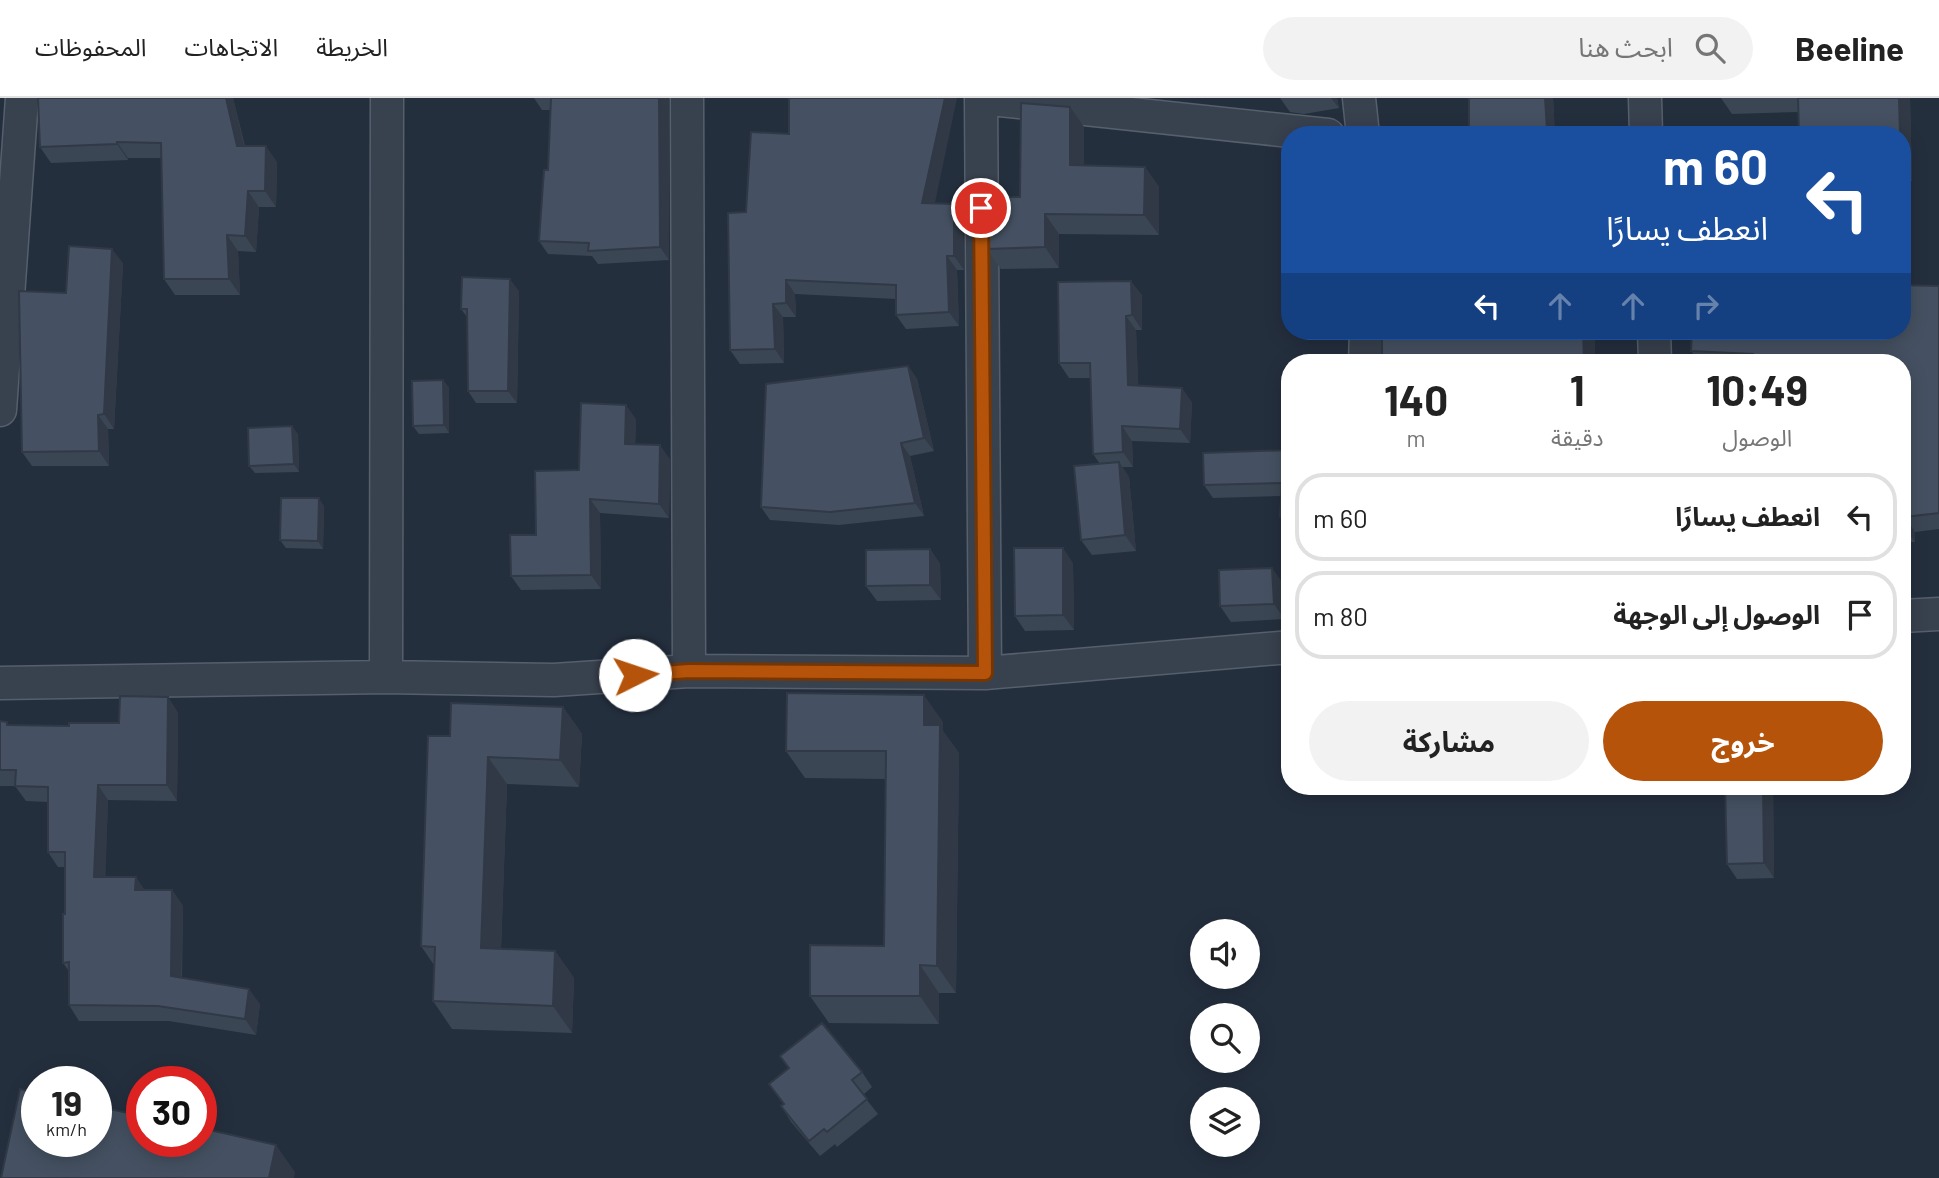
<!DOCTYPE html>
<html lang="ar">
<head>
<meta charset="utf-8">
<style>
	:root { --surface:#fff; --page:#f2f2f2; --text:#222; --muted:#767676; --line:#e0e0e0; --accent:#b45309 }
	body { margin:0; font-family:Barlow,"Noto Sans Arabic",sans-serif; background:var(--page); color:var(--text); direction:rtl; height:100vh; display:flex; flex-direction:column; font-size:26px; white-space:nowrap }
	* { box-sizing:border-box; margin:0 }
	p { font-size:23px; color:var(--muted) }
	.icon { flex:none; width:38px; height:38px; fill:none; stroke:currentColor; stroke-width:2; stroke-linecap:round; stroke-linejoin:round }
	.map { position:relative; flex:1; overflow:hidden; direction:ltr }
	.panel { position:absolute; left:1281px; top:256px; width:630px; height:441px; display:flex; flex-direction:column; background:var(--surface); border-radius:28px; box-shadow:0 4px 18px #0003; direction:rtl }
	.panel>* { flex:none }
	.hud { position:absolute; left:1281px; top:28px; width:630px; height:214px; border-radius:28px; box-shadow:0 4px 18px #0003; direction:rtl; background:#1a4fa0; color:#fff; overflow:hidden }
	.controls { position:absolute; left:1190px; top:821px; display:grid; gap:14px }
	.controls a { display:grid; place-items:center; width:70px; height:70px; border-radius:50%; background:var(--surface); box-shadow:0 4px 18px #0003; font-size:35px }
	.speed { position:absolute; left:21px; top:968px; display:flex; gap:14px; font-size:35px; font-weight:700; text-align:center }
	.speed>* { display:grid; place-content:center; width:91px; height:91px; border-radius:50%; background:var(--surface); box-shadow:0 4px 18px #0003; line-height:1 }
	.speed small { font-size:18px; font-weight:400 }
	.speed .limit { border:10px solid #d22; background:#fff; color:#111 }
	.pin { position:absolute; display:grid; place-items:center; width:60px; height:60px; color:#fff; margin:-30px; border:4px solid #fff; border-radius:50%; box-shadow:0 2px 7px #0007 }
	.me { position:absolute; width:77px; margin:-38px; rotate:86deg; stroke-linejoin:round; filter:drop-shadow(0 0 5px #0008) }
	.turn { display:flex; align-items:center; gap:24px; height:147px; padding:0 28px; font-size:32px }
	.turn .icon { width:91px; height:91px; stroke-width:2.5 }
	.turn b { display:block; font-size:49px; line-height:60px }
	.lanes { display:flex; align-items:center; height:66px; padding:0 28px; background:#0003; justify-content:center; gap:35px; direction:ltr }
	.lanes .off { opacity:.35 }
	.eta { display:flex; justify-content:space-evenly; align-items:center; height:119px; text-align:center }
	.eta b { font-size:42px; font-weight:700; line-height:49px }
	.button { display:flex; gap:14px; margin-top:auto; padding:14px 28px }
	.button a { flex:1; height:80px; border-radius:42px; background:var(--accent); color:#fff; font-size:28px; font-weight:700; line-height:80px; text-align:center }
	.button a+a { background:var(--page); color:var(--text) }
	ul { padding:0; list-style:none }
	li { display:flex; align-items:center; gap:21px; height:88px; margin:0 14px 10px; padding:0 14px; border:4px solid var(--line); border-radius:28px }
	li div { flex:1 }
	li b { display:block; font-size:26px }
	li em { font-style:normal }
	header { display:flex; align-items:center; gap:42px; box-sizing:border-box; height:98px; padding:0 35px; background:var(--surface); border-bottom:2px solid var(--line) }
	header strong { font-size:33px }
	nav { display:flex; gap:38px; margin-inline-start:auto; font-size:24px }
	.search { width:490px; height:63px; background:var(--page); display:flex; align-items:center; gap:18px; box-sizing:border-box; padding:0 24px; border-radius:38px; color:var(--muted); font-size:26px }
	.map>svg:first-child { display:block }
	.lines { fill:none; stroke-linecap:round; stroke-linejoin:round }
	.street-casing { stroke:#565f6c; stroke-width:35 }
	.street { stroke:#38414e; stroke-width:32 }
	.wall { fill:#3b4654 }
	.shaded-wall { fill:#303945 }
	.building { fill:#455162; stroke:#303945; stroke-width:2 }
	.route-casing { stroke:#753606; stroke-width:18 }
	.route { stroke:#b45309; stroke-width:12 }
</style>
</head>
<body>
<header>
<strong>Beeline</strong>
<div class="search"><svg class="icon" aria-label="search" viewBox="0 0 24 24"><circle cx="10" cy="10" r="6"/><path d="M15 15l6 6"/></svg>ابحث هنا</div>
<nav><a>الخريطة</a><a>الاتجاهات</a><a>المحفوظات</a></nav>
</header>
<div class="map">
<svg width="1939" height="1080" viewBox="0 0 1939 1080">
	<rect width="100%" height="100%" fill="#242f3e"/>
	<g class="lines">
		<defs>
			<path id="street" d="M687 0 689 573
				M981 0 985 575
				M981 0 1328 37
				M1359 0 1363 37
				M1645 0 1646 37
				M1654 233 1655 264
				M1365 264 1366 233
				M0 312 22 0
				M1902 518 1939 516
				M386 579 387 0
				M0 585 386 579 554 582 689 573 985 575 1290 549"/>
		</defs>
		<use href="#street" class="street-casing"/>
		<use href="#street" class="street"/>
	</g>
	<path class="wall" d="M38 0H233L245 48 277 64 276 109H259L256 154 238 153 240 197H175L164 181 161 60H128V62L51 65 40 49Z
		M534 0H669V162L598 166 592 158 548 156 539 143 548 72 550 12H542Z
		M1280 0H1337L1339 10 1304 16 1290 14Z
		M1553 0 1555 37H1470L1469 35Z
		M1721 0H1910L1912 83H1902V37L1798 14 1732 16Z
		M1084 29V68L1145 69 1159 89V137L1059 136V170L1001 171 986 151 1020 99Z
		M789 36 963 120 964 172H957L959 228 906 231 896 217V201L795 196 796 219H783L784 265 740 266 730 252 746 114Z
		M123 165 114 331H108L109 368H32L22 354 66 195Z
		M1939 188V431L1915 434V444H1909V470H1902V264H1699L1691 253 1902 233Z
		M519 193 517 305H476L468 293 467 219 461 211Z
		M1142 197V232H1136L1138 287 1192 304 1190 345 1132 343 1133 369H1122L1129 379 1136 453 1092 457 1081 442 1100 366 1093 356 1090 280H1069L1059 265Z
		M908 268 917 281 934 353 910 358 924 418 839 427 770 422 761 409Z
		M443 282 449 290V335L419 336 413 328Z
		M636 321 635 346 670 361 669 420 600 415 601 491 521 492 511 478 579 372Z
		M298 336 299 374 255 375 249 368Z
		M1290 352V431L1280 418 1281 398 1213 400 1204 387Z
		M324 408 323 451 286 450 280 442Z
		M930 451 940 466 941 502 877 503 866 488Z
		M1073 465 1074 532 1025 533 1015 518Z
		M1283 485 1284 521 1231 524 1220 508Z
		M168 599 178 615 177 703 108 702 105 779 145 792H172L183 808 182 880 260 906 256 937 169 923H79L69 907V873L63 865 65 769H58L48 754V704L26 703 15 688H0V623L10 627 69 628 119 625Z
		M563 609 582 636 579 689 507 686 501 851 555 853 574 880 572 935 452 931 433 903 434 867 421 848 450 638Z
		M943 624V633L959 655 956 895H939V926L829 925 810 898 884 848 886 681 805 680 786 653Z
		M1725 688H1773L1774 780 1737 781 1727 766Z
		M780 958 862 974 872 989 863 997 878 1016 837 1049 835 1046 820 1058 791 1024 781 1008 783 1006 769 986 788 970Z"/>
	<path class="shaded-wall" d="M226 0H233L248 64 237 48Z
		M659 0H669V162L660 149Z
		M945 0H957L932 119 922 105Z
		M1331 0H1337L1339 10Z
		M1545 0H1553L1555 37H1551L1547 31Z
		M1899 0H1910L1912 83 1902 69V37H1900Z
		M1070 9 1084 29V88L1070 67Z
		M117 44 128 60V62L117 46Z
		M266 48 277 64 276 109 265 93Z
		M1145 69 1159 89V137L1144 117Z
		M248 93 259 109 256 154 245 138Z
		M954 106 963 120 964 172 954 158Z
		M1045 116 1059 136V170L1045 149Z
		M227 137 238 153 240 197 229 181Z
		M112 151 123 165 114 331 104 316Z
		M947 158 957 172 959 228 949 214Z
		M510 181 519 193 517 305 508 293Z
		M786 182 795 196 796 219 786 205Z
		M1131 183 1142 197V232L1132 217Z
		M773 206 783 219 784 265 775 251Z
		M1126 218 1136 232 1139 301 1128 287Z
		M1583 233 1595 234V264H1584Z
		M908 268 917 281 934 353 924 340Z
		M443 282 449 290V335L444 327Z
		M1182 290 1192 304 1190 345 1180 331Z
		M626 307 636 321 635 360 625 346Z
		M98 317 108 331 109 368 99 353Z
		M292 328 298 336 299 374 294 366Z
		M1122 328 1132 343 1133 369 1123 354Z
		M901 345 910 358 924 418 915 405Z
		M660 347 670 361 669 420 659 406Z
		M1119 364 1129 379 1136 453 1125 437Z
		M319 400 324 408 323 451 318 443Z
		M590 401 600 415 601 491 591 477Z
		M1905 419 1915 434V444L1905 430Z
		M1902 434 1909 444V470L1902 460Z
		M1063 450 1073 465 1074 532 1063 517Z
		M930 451 940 466 941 502 930 487Z
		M1272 470 1283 485 1284 521 1274 506Z
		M924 597 943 624V633L959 655 956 895 937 868 924 627Z
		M168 599 178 615 177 703 167 687Z
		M563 609 582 636 579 689 560 662Z
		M488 659 507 686 500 877 481 850Z
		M98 687 108 702 105 794 94 779Z
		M1763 688H1773L1774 780 1764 765Z
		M136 779 146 794 135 792Z
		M172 792 183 808 181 893 171 878Z
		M555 853 574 880 572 935 553 908Z
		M920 867 939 895V926L920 898Z
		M249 891 260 906 256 937 245 921Z
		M276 1047 295 1074 294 1080H269Z"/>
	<path class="building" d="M38 0H226L237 48H266L265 93H248L245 138 227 137 229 181H164L161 45 117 44V46L40 49Z
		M551 0H659L660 149 588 153 589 145 539 143 544 72H548Z
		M789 0H945L922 105 954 106V158H947L949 214 896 217V187L786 182V205L773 206 775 251 730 252 728 115 746 114 751 34 789 36Z
		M1469 0H1545L1547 31 1469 35Z
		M1798 0H1899L1900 37H1799Z
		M1021 5 1070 9V67L1145 69 1144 117 1045 116V149L986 151V99H1020Z
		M69 148 112 151 104 316 98 317 99 353 22 354 19 193 66 195Z
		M462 179 510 181 508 293H468L467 211H461Z
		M1131 183 1132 217 1126 218 1128 287 1182 290 1180 331 1122 328 1123 354 1093 356 1090 265H1059L1058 184Z
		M1902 187 1939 188V415L1905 419V430H1902V264H1753V256L1691 253 1692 233H1902Z
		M1382 233H1583L1584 264H1382Z
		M908 268 924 340 901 345 915 405 830 414 761 409 766 286Z
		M443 282 444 327 413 328 412 283Z
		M581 305 626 307 625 346 660 347 659 406 590 401 591 477 511 478 510 437H536L535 373 579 372Z
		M292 328 294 366 249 368 248 330Z
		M1290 352V418H1280L1282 385 1204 387 1203 355Z
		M1119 364 1125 437 1081 442 1074 368Z
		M281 400H319L318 443 280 442Z
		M1014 450H1063V517L1015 518Z
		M930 451V487L866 488V452Z
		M1272 470 1274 506 1220 508 1219 472Z
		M787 595 924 597V627H940L937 868 920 867V898H810V847L884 848 886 653H786Z
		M120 598 168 599 167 687H98L94 779H136L135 792H172L171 878 249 891 245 921 158 908 69 907V864L63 865V816H65V754H48V689L15 688 16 672H0V623L7 624V627L69 628V625H119Z
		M451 605 563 609 560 662 488 659 481 850 555 853 553 908 433 903 435 849 421 848 428 638H450Z
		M1725 688H1763L1764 765 1727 766Z
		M822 925 862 974 852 982 867 1001 827 1034 824 1031 809 1043 781 1008 784 1006 769 986 789 970 780 958Z
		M20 991 37 995V1043H96V1008L142 1018V1043H201V1030L276 1047 269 1080H1Z"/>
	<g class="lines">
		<defs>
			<path id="route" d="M635 577 689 573 985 575 981 110"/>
		</defs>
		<use href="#route" class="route-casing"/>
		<use href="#route" class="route"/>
	</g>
</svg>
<div class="controls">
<a><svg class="icon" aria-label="sound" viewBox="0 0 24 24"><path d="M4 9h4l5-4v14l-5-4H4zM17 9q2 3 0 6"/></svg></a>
<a><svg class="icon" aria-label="search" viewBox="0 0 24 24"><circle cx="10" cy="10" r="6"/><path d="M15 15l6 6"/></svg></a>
<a><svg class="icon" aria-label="layers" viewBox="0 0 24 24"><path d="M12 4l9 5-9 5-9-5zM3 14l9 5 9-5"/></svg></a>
</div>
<div class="speed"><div>19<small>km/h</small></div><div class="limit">30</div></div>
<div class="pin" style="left:981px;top:110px;background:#d93025"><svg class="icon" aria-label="arrive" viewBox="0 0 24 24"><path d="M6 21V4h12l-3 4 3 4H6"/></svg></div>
<svg class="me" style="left:635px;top:577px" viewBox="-20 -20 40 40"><circle r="19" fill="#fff"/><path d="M0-13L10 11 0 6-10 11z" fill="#b45309"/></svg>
<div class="hud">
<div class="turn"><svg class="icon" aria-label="left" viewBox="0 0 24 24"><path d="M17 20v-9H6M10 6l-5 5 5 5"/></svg><div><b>60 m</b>انعطف يسارًا</div></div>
<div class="lanes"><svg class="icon" aria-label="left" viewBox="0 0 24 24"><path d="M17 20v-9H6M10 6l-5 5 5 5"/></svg><svg class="icon off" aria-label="ahead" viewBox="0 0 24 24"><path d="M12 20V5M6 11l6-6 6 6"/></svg><svg class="icon off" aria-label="ahead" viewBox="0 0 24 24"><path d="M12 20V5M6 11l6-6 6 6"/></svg><svg class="icon off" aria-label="right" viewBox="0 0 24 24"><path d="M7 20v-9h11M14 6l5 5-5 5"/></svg></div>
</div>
<section class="panel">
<div class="eta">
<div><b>10:49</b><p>الوصول</p></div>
<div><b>1</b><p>دقيقة</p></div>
<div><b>140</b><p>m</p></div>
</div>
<ul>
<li><svg class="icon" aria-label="left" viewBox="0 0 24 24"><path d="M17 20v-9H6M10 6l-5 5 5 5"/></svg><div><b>انعطف يسارًا</b></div><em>60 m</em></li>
<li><svg class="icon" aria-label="arrive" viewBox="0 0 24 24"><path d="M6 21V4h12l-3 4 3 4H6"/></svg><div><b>الوصول إلى الوجهة</b></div><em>80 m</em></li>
</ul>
<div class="button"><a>خروج</a><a>مشاركة</a></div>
</section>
</div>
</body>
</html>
